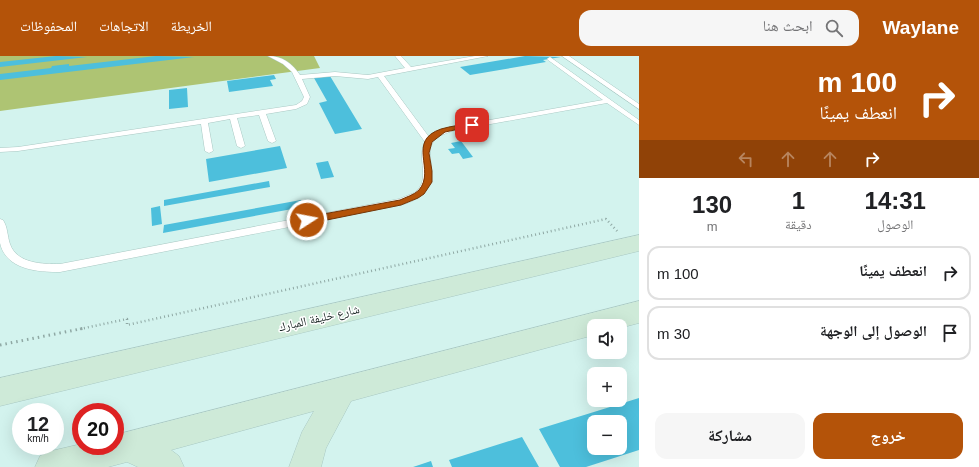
<!DOCTYPE html>
<html lang="ar">
<head>
<meta charset="utf-8">
<style>
	:root { --surface:#fff; --page:#f6f6f6; --text:#202124; --muted:#757577; --line:#e0e0e0; --accent:#b45309 }
	body { margin:0; font-family:Arial,"Noto Naskh Arabic",sans-serif; background:var(--page); color:var(--text); direction:rtl; height:100vh; display:flex; flex-direction:column; font-size:15px; white-space:nowrap }
	* { box-sizing:border-box; margin:0 }
	p { font-size:13px; color:var(--muted) }
	.icon { flex:none; width:22px; height:22px; fill:none; stroke:currentColor; stroke-width:2; stroke-linecap:round; stroke-linejoin:round }
	.map { position:relative; flex:1; overflow:hidden; direction:ltr }
	.drawer { display:flex; flex-direction:column; background:var(--surface); width:340px }
	.drawer>* { flex:none }
	.banner { background:#b45309; color:#fff; overflow:hidden }
	.fabs { position:absolute; left:587px; top:263px; display:grid; gap:8px }
	.fabs a { display:grid; place-items:center; width:40px; height:40px; border-radius:8px; background:var(--surface); box-shadow:0 4px 16px #0002; font-size:20px }
	.speed { position:absolute; left:12px; top:347px; display:flex; gap:8px; font-size:20px; font-weight:700; text-align:center }
	.speed>* { display:grid; place-content:center; width:52px; height:52px; border-radius:50%; background:var(--surface); box-shadow:0 4px 16px #0002; line-height:1 }
	.speed small { font-size:10px; font-weight:400 }
	.speed .limit { border:6px solid #d22; background:#fff; color:#111 }
	.pin { position:absolute; display:grid; place-items:center; width:34px; height:34px; color:#fff; margin:-17px; border-radius:8px; box-shadow:0 2px 6px #0006 }
	.me { position:absolute; width:44px; margin:-22px; rotate:79deg; stroke-linejoin:round; filter:drop-shadow(0 0 3px #0008) }
	.turn { display:flex; align-items:center; gap:14px; height:84px; padding:0 16px; font-size:18px }
	.turn .icon { width:52px; height:52px; stroke-width:2.5 }
	.turn b { display:block; font-size:28px; line-height:34px }
	.lanes { display:flex; align-items:center; height:38px; padding:0 16px; background:#0003; justify-content:center; gap:20px; direction:ltr }
	.lanes .off { opacity:.35 }
	.eta { display:flex; justify-content:space-evenly; align-items:center; height:68px; text-align:center }
	.eta b { font-size:24px; font-weight:800; line-height:28px }
	.cta { display:flex; gap:8px; margin-top:auto; padding:8px 16px }
	.cta a { flex:1; height:46px; border-radius:12px; background:var(--accent); color:#fff; font-size:16px; font-weight:800; line-height:46px; text-align:center }
	.cta a+a { background:var(--page); color:var(--text) }
	ul { padding:0; list-style:none }
	li { display:flex; align-items:center; gap:12px; height:54px; margin:0 8px 6px; padding:0 8px; border:2px solid var(--line); border-radius:12px }
	li div { flex:1 }
	li b { display:block; font-size:15px }
	li em { font-style:normal }
	header { display:flex; align-items:center; gap:24px; box-sizing:border-box; height:56px; padding:0 20px; background:var(--accent); color:#fff }
	header strong { font-size:19px }
	nav { display:flex; gap:22px; margin-inline-start:auto; font-size:14px }
	.search { width:280px; height:36px; background:var(--page); display:flex; align-items:center; gap:10px; box-sizing:border-box; padding:0 14px; border-radius:12px; color:var(--muted); font-size:15px }
	main { display:flex; flex:1; min-height:0 }
	.map>svg:first-child { display:block }
	.green { fill:#aec473 }
	.building { fill:#4dbfdc; fill-rule:evenodd }
	.lines { fill:none; stroke-linecap:round; stroke-linejoin:round }
	.lane-casing { stroke:#a9c8c3; stroke-width:1 }
	.secondary-casing { stroke:#a9c8c3; stroke-width:1 }
	.path-far1 { stroke:#8fa8a4; stroke-width:2.5; stroke-dasharray:1 3; stroke-linecap:butt }
	.path { stroke:#8fa8a4; stroke-width:3; stroke-dasharray:1.5 4; stroke-linecap:butt }
	.lane { fill:#fff; fill-rule:evenodd }
	.secondary { fill:#ceead8; fill-rule:evenodd }
	.route { fill:#b45309; stroke:#753606 }
	.labels { text-anchor:middle; dominant-baseline:central; stroke-width:3; stroke-linejoin:round; paint-order:stroke }
	.street-label { font-size:12px; fill:#1a2624; stroke:#fff }
</style>
</head>
<body>
<header>
<strong>Waylane</strong>
<div class="search"><svg class="icon" aria-label="search" viewBox="0 0 24 24"><circle cx="10" cy="10" r="6"/><path d="M15 15l6 6"/></svg>ابحث هنا</div>
<nav><a>الخريطة</a><a>الاتجاهات</a><a>المحفوظات</a></nav>
</header>
<main>
<section class="drawer">
<div class="banner">
<div class="turn"><svg class="icon" aria-label="right" viewBox="0 0 24 24"><path d="M7 20v-9h11M14 6l5 5-5 5"/></svg><div><b>100 m</b>انعطف يمينًا</div></div>
<div class="lanes"><svg class="icon off" aria-label="left" viewBox="0 0 24 24"><path d="M17 20v-9H6M10 6l-5 5 5 5"/></svg><svg class="icon off" aria-label="ahead" viewBox="0 0 24 24"><path d="M12 20V5M6 11l6-6 6 6"/></svg><svg class="icon off" aria-label="ahead" viewBox="0 0 24 24"><path d="M12 20V5M6 11l6-6 6 6"/></svg><svg class="icon" aria-label="right" viewBox="0 0 24 24"><path d="M7 20v-9h11M14 6l5 5-5 5"/></svg></div>
</div>
<div class="eta">
<div><b>14:31</b><p>الوصول</p></div>
<div><b>1</b><p>دقيقة</p></div>
<div><b>130</b><p>m</p></div>
</div>
<ul>
<li><svg class="icon" aria-label="right" viewBox="0 0 24 24"><path d="M7 20v-9h11M14 6l5 5-5 5"/></svg><div><b>انعطف يمينًا</b></div><em>100 m</em></li>
<li><svg class="icon" aria-label="arrive" viewBox="0 0 24 24"><path d="M6 21V4h12l-3 4 3 4H6"/></svg><div><b>الوصول إلى الوجهة</b></div><em>30 m</em></li>
</ul>
<div class="cta"><a>خروج</a><a>مشاركة</a></div>
</section>
<div class="map">
<svg width="639" height="411" viewBox="0 0 639 411">
	<rect width="100%" height="100%" fill="#d3f3ee"/>
	<path class="green" d="M0 0H314L320 12 0 55Z"/>
	<path class="building" d="M56 0 87 1 0 11V6Z
		M156 0 194 1 0 24V18L51 12 52 10 69 8V10Z
		M525 0 561 1 543 4 546 6 470 19 460 11Z
		M274 19 276 23 270 24 273 30 229 36 227 25Z
		M330 20 362 73 335 78 319 47 327 45 314 22Z
		M187 32 188 51 169 53V34Z
		M461 85 473 101 463 103 459 97 452 98 448 93 455 92 451 87Z
		M280 90 287 112 209 126 206 103Z
		M328 105 334 121 321 123 316 107Z
		M269 125 270 131 164 150V144Z
		M301 144 303 151 163 177 164 169Z
		M160 150 162 168 152 170 151 152Z
		M639 342V394L586 411H560L539 373ZM594 366H620V392H594Z
		M522 381 539 411H452L449 404Z
		M431 405 433 411H413Z"/>
	<g class="lines">
		<defs>
			<path id="lane" d="M268 0C282 0 292 7 300 19L335 16 368 19 405 12 395 0H401L411 11 475 0H488L384 20 429 81 432 78 450 71 603 44 548 4 547 3 550 1 639 64V69L607 47 452 75C445 78 435 80 432 88 429 93 430 101 431 107 434 131 425 142 401 149L60 216C38 216 6 214 0 187 0 180 0 170 0 163L3 164C8 172 7 179 10 188 17 208 43 208 60 208L399 143C404 141 409 139 414 137 432 125 416 102 425 86L378 21 368 23 335 20 302 23 310 41 307 48 296 53 266 58 276 85 272 87 268 85 259 59 237 62 245 90 241 92 237 90 230 63 208 67 213 95 209 97 205 95 201 68 18 95 0 96V92L18 91 296 49 302 45 304 41 292 16 283 8Z
				M562 0H569L639 48V53Z"/>
			<path id="secondary" d="M639 179V195L0 350V322Z
				M639 245V267L620 272V270H594V279L351 345 326 392 321 411H289L302 376 314 355 171 394 179 400 184 411H138L127 406 108 411H35L40 400 51 395 81 388V390H115V379Z"/>
		</defs>
		<use href="#lane" class="lane-casing"/>
		<use href="#secondary" class="secondary-casing"/>
		<path class="path-far1" d="M80 273 127 263V269L606 163 618 176"/>
		<path class="path" d="M0 289 85 272"/>
		<use href="#lane" class="lane"/>
		<use href="#secondary" class="secondary"/>
	</g>
	<path class="route" d="M472 67 474 68V70L445 76 432 86 429 97 432 115V126L424 138 418 142 401 149 307 168 304 167 303 164 307 161 400 144C406 141 414 139 419 134 436 114 406 85 441 73 451 70 462 69 472 67Z"/>
	<g class="labels">
		<g class="street-label">
			<text transform="translate(319 262) rotate(-13)">شارع خليفة المبارك</text>
		</g>
	</g>
</svg>
<div class="fabs">
<a><svg class="icon" aria-label="sound" viewBox="0 0 24 24"><path d="M4 9h4l5-4v14l-5-4H4zM17 9q2 3 0 6"/></svg></a>
<a>+</a>
<a>−</a>
</div>
<div class="speed"><div>12<small>km/h</small></div><div class="limit">20</div></div>
<div class="pin" style="left:472px;top:69px;background:#d93025"><svg class="icon" aria-label="arrive" viewBox="0 0 24 24"><path d="M6 21V4h12l-3 4 3 4H6"/></svg></div>
<svg class="me" style="left:307px;top:164px" viewBox="-20 -20 40 40"><circle r="17" fill="#b45309" stroke="#fff" stroke-width="3"/><path d="M0-11L8 9 0 5-8 9z" fill="#fff"/></svg>
</div>
</main>
</body>
</html>
